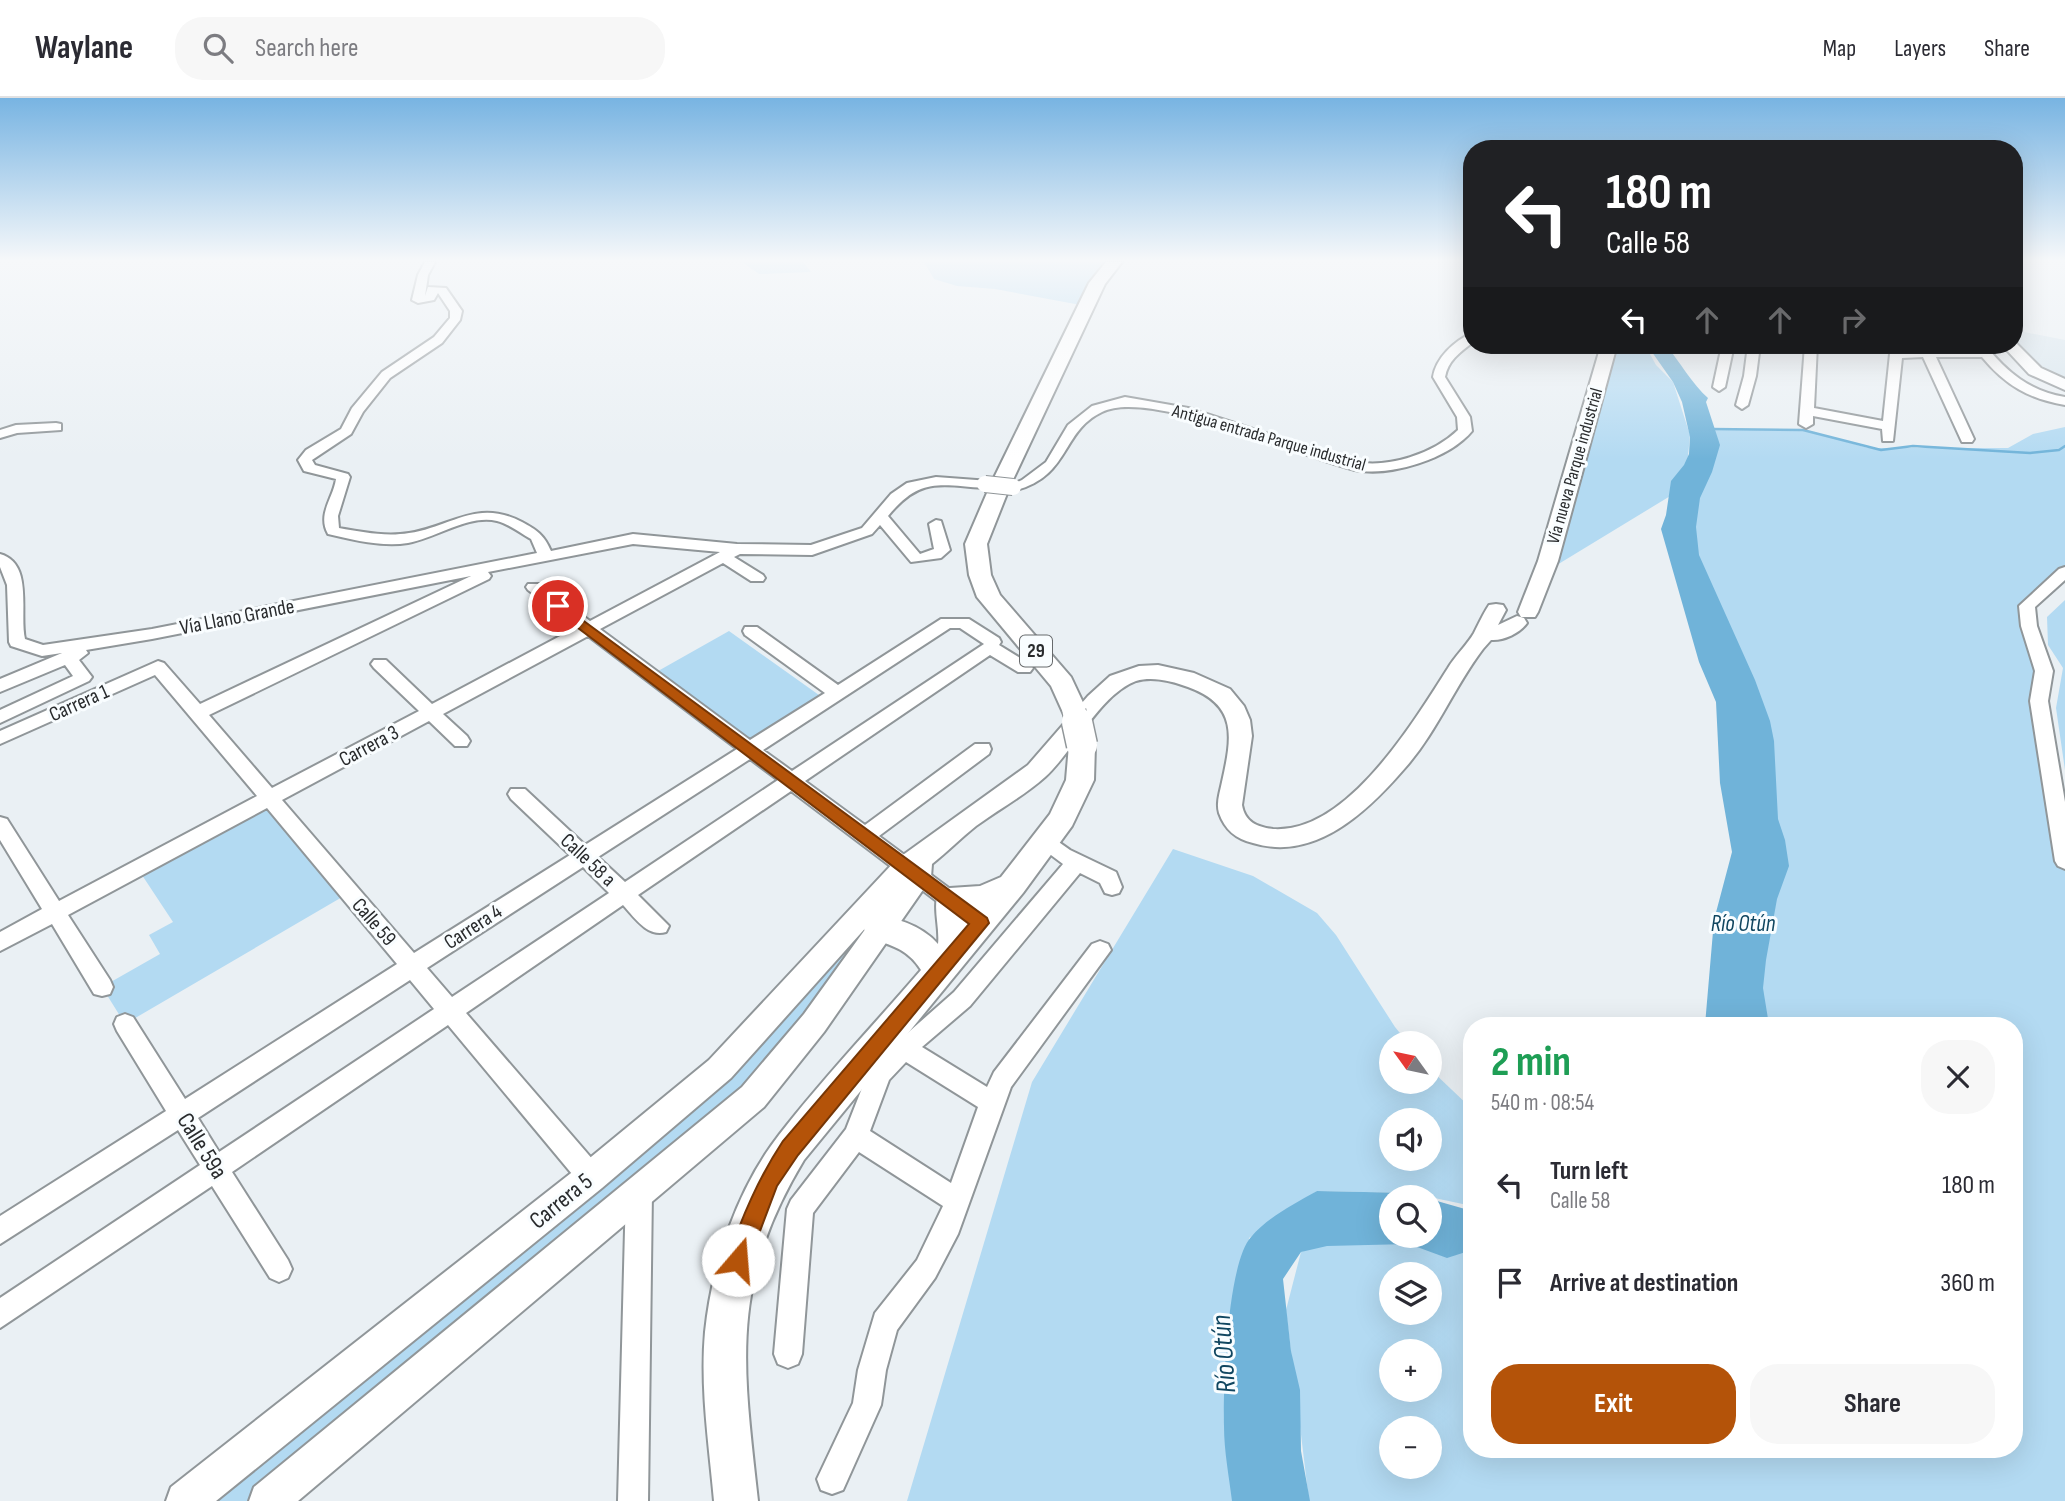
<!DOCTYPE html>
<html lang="en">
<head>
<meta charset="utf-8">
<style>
	:root { --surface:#fff; --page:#f7f7f7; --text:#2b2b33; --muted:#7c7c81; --line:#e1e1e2; --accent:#b45309 }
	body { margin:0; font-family:"Sofia Sans Condensed",sans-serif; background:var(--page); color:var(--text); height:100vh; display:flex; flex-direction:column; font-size:26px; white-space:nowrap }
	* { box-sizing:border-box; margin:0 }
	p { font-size:23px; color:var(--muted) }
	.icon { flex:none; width:38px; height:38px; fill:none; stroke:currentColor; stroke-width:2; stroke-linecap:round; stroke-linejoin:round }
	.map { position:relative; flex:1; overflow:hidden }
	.side { position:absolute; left:1463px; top:919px; width:560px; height:441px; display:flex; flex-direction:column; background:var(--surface); border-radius:28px; box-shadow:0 7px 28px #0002 }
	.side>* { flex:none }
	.guide { position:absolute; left:1463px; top:42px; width:560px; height:214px; border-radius:28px; box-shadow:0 7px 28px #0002; background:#202124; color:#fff; overflow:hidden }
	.needle { width:46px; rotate:303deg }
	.fabs { position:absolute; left:1379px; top:933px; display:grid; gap:14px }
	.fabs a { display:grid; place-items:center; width:63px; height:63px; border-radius:50%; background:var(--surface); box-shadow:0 7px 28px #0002; font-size:35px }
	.pin { position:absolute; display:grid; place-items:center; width:60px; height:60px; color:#fff; margin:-30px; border:4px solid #fff; border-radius:50%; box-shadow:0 2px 7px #0007 }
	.me { position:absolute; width:77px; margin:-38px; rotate:18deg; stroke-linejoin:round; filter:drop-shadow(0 0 5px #0008) }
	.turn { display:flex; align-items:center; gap:24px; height:147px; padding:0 28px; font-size:32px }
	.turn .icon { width:91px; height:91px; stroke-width:2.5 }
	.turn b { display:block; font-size:49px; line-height:60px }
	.lanes { display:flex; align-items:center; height:66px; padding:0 28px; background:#0003; justify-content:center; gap:35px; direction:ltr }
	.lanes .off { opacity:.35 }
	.round { display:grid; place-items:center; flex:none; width:74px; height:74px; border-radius:28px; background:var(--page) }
	.summary { display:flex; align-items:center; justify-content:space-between; height:119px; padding:0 28px }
	h1 { font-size:42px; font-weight:700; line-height:52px; color:#1e9e55 }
	.cta { display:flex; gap:14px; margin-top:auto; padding:14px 28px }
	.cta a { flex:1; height:80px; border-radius:28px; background:var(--accent); color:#fff; font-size:28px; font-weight:700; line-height:80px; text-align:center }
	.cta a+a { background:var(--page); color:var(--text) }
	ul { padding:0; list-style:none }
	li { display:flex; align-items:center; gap:21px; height:98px; padding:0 28px }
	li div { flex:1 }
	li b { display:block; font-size:26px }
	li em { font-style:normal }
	header { display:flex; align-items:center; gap:42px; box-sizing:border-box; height:98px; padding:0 35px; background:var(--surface); border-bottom:2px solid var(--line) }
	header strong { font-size:33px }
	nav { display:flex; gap:38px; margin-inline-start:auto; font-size:24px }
	.search { width:490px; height:63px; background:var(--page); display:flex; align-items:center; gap:18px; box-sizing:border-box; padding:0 24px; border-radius:28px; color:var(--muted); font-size:26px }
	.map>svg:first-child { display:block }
	.built { fill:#d7e5ed }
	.green { fill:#b3daf2; fill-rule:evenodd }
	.water { fill:#70b3d9 }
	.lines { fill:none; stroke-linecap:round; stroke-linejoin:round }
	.stream { stroke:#70b3d9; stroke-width:2.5 }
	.minor-casing { stroke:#909699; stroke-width:4 }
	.major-casing { stroke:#909699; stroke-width:4 }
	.highway-casing { stroke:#909699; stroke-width:4 }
	.minor { fill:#fff; fill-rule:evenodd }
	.major { fill:#fff; fill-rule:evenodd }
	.highway { fill:#fff; fill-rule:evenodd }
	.minor-bridge-casing { stroke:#909699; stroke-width:18; stroke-linecap:butt }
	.highway-bridge-far1-casing { stroke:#909699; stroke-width:25; stroke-linecap:butt }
	.highway-bridge-casing { stroke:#909699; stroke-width:33; stroke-linecap:butt }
	.minor-bridge { stroke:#fff; stroke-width:16 }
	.highway-bridge-far1 { stroke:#fff; stroke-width:23 }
	.highway-bridge { stroke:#fff; stroke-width:30 }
	.route { fill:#b45309; stroke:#753606; stroke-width:2 }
	.labels { text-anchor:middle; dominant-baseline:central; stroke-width:6; stroke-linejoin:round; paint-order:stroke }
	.far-street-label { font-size:18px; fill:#292b2d; stroke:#f9fdff }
	.shield { fill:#f9fdff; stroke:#676a6c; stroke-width:2 }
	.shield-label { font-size:19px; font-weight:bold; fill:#292b2d }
	.street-label { font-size:21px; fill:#292b2d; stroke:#f9fdff }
	.water-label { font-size:23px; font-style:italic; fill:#104660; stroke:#f9fdff }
	.near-street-label { font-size:24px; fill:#292b2d; stroke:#f9fdff }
	.near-water-label { font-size:28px; font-style:italic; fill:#104660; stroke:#f9fdff }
</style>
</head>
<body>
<header>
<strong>Waylane</strong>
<div class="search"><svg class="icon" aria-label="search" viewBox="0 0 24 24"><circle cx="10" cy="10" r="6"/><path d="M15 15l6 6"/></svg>Search here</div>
<nav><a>Map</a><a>Layers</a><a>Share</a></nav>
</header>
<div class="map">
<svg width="2065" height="1403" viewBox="0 0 2065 1403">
	<rect width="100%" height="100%" fill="#eaf0f4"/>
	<path class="built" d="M2014 232 2065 242V287L2011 249 2010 247H2014Z"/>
	<path class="green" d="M742 164H803L811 174 759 176Z
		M924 164H1117L1086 208 995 191 957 188 934 181Z
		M1609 247H1645L1656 267 1673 284 1690 337 1686 379 1703 331 1808 333 1868 350H2008L2033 336 2065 329V475L2027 509 2065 726V1403H1309L1286 1212 1301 1154 1377 1124 1391 1138 1472 1135V1351H2014V928L1742 927 1755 778 1702 512 1690 386 1547 473ZM1391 1176H1430V1214H1391ZM1391 1253H1430V1292H1391ZM1391 1330H1430V1368H1391Z
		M2065 502V672L2056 610 2063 570 2048 547 2047 519Z
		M729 533 826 602 748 651 651 577Z
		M270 701 349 795 125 926 102 889 160 856 149 837 173 824 138 771Z
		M1173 751 1253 778 1317 815 1336 837 1395 929 1408 945H1391V984H1430V971L1472 1011V1108L1411 1095 1317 1093 1249 1140 1234 1403H907L1032 984ZM1391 1022H1430V1060H1391Z
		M918 779 753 999 268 1403H185L591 1079Z"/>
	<path class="water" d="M1647 247H1666C1679 263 1693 287 1708 300L1706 304 1720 347 1712 374 1700 400 1696 429 1699 457 1755 582 1770 623 1774 643 1778 721 1785 742 1789 768 1777 801 1766 862 1763 890 1769 927H1705L1714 822 1732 754 1720 685 1716 604 1699 564 1661 431 1666 417 1671 383 1684 367 1689 356 1690 339 1682 304 1673 284Z
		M1317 1093 1411 1095 1422 1099H1391V1138H1430V1101L1472 1113V1152L1447 1160 1409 1146 1327 1148 1301 1154 1283 1181 1291 1253 1300 1292 1301 1353 1310 1403H1232C1229 1378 1224 1353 1224 1328 1223 1290 1227 1166 1251 1139 1268 1119 1294 1106 1317 1093Z"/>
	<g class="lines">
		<path class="stream" d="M1711 331 1803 332 1881 352 1913 348 2030 355 2059 352 2065 348"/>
		<defs>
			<path id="minor" d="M425 164H435L428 177 425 198 428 189 446 190 462 213 460 222 442 245 390 280 363 314 351 336 312 362 315 367 348 376 350 379 338 418 339 430C362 434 386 439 409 435 451 429 477 400 522 424 537 432 544 437 551 453L633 436 737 446 811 447 862 430 891 396 907 385 936 379 990 383V389L985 390C939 387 920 379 888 418L920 456 934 451 929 426 936 422 941 423 950 452 941 460 911 464 880 427 872 436 812 457 740 456 734 459 763 477 765 480 763 483H751L723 465 600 531 750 642 825 595 745 537 743 533 745 529H757L838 587 941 521H969L999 540 1001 544 999 547 1030 566 1033 570 1030 574H1018L990 557 805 683 865 727 975 646H989L991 651 989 656 879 738 965 802 968 808 965 814 958 816 951 814 791 693 638 797 669 828 666 834C648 840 634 819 623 807L466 915 600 1070 604 1079 600 1088 591 1091 582 1088 448 927 232 1074 288 1162 292 1171 288 1180 279 1184 270 1180 212 1088 0 1230V1200L200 1067 178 1032 0 1146V1118L166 1013 117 933 114 926 117 919 125 916 133 919 185 1001 397 866 267 710 68 817 110 882 113 889 110 896 102 898 94 896 52 826 0 853V834L42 811 0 742V719L7 721 59 803 257 698 155 577 0 646V633L158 563 164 565 200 606 471 478 152 541 86 552 88 555 79 562 92 579 89 583 0 625V612L73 578 65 567 0 594V581L62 555 42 558 11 548 9 544 7 487 0 469V456C34 465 19 516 25 541L43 547 152 531 537 455 531 441C520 435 509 426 497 423 469 416 436 440 408 445 382 449 353 442 328 436 317 416 333 401 336 381L304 373 298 362 306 352 341 331 352 310 382 274 434 239 450 220V213L438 195 434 202 418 205 412 202 418 177ZM633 446 720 454 590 523 540 486H528L526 489 528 492 577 529 432 606 386 562H374L371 566 374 570 419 613 272 690 209 617 489 481 491 478 488 474ZM950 530H960L984 546 792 673 763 652ZM588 538 737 651 585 747 525 691H511L508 696 511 701 570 757 414 855 282 702 429 623 455 648H467L470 643 467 638 443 616ZM750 661 778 682 625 784 598 759ZM583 769 609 795 452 899 427 870ZM410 882 434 911 219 1054 198 1020Z
				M1472 235V245C1459 255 1448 263 1445 279L1470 319 1472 333C1449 361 1390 379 1355 372 1300 359 1149 290 1102 314 1060 334 1071 379 1013 393L1006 389 1022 382 1046 364 1068 327 1092 308 1125 299 1188 310 1356 364C1389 370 1433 356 1458 332L1457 319 1433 279C1436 260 1454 243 1472 235Z
				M1722 247H1734L1725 289 1719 293 1713 289Z
				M1748 247H1760L1756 278 1748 307 1742 311 1736 307 1744 278Z
				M1805 247H1817L1814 310 1883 323 1890 256 1887 247H1899L1901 252 1976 251 1973 247H1985C2007 274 2029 293 2065 299V307C2029 301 2005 287 1982 259H1936L1974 341 1972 344H1962L1923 259 1902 260 1893 343H1883L1882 331 1813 318V326L1806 330 1799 326Z
				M56 325 61 326V332L17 335 0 340V332L16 327Z
				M2065 469V482L2035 509 2037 528 2053 573 2048 603 2065 704V771L2058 768 2055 763 2030 603 2035 573 2021 528 2019 508 2059 471Z
				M1046 735 1070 752 1116 774 1122 789 1119 795 1112 797 1105 795 1100 785 1080 775 970 908 922 949 987 989 994 974 1092 846 1100 843 1108 846 1111 852 1011 989 958 1136 935 1180 897 1232 886 1272 881 1307 843 1392 832 1396 821 1392 817 1381 853 1305 858 1272 875 1215 917 1162 943 1108 859 1054 813 1115 802 1256 798 1266 788 1270 778 1266 774 1256 787 1111 791 1102 846 1031 866 980 854 972 850 965 854 958 862 955 877 962 954 894 1063 766 1039 748 1036 743 1039 738ZM906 964 978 1009 951 1085 870 1033 889 982Z
				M639 1081 648 1084 652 1093 648 1403H618L626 1093 630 1084Z"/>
			<path id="major" d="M2014 243 2041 270 2065 281V292L2029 276 2002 247H2014Z
				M1601 247H1617L1558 463 1538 514 1535 519H1521L1518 514 1538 463Z
				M1496 506 1503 507 1506 512 1498 527 1517 518 1524 520 1527 525C1520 535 1504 543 1491 542L1483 551C1454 589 1437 634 1405 670 1367 714 1315 764 1253 745 1236 741 1225 732 1219 715 1216 705 1220 694 1222 684 1232 639 1238 607 1188 589 1172 583 1152 578 1136 583 1099 597 1074 653 1045 679 1024 698 999 711 976 728 961 740 947 754 932 766L931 779 927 786 824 934 764 1009 298 1403H249L254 1389 742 989 804 916 869 826 731 980 602 1090 216 1403H166L171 1389 580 1068 709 962 896 762 1028 667 1088 598 1110 578 1139 568 1158 567 1194 575 1230 591 1244 608 1250 622 1252 638 1242 707C1245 724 1257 729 1273 731 1347 736 1414 623 1448 570 1455 558 1467 547 1474 535 1478 527 1483 516 1489 507Z"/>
			<path id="highway" d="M1106 164H1122L1105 186 1010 388 987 446 991 477 1000 497 1071 579 1087 613 1083 619 1074 622 1065 619 1051 588 977 499 969 477 965 446 990 388 1089 185Z
				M1082 638 1091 640 1095 647 1094 682 1072 728 1023 795 804 1062C729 1187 743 1266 758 1403H714C709 1347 700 1290 705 1234 712 1166 737 1091 779 1037 823 980 874 927 921 872 908 851 891 847 869 840L864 831 869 822C891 815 922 828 938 846 940 829 932 808 939 794L950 790 980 788 1001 779 1050 716 1066 682 1069 647 1073 640Z"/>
		</defs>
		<use href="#minor" class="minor-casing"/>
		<use href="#major" class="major-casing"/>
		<use href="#highway" class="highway-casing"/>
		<use href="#minor" class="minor"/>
		<use href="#major" class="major"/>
		<use href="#highway" class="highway"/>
		<defs>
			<path id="minor-bridge" d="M985 386 1013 389"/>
			<path id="highway-bridge-far1" d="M1074 613 1077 626"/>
			<path id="highway-bridge" d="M1077 624 1082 647"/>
		</defs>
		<use href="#minor-bridge" class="minor-bridge-casing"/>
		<use href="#highway-bridge-far1" class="highway-bridge-far1-casing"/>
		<use href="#highway-bridge" class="highway-bridge-casing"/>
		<use href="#minor-bridge" class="minor-bridge"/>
		<use href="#highway-bridge-far1" class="highway-bridge-far1"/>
		<use href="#highway-bridge" class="highway-bridge"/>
	</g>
	<linearGradient id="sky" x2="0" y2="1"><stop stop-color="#78b4e2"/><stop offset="0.45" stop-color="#f6f8fa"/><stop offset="1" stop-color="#f6f8fa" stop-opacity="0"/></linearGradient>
	<rect width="2065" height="361" fill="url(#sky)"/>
	<path class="route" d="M558 504 987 820 989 825 798 1057 777 1088 746 1170 738 1173 730 1170 727 1162C742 1119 758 1081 783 1043L969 826 553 511 551 508Z"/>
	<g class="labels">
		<g class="far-street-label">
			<text transform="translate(1269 340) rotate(16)">Antigua entrada Parque industrial</text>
			<text transform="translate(1575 368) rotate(-74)">Vía nueva Parque industrial</text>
		</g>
		<rect class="shield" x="1020" y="537.5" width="32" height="31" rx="5"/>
		<g class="shield-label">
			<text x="1036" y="553">29</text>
		</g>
		<g class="street-label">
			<text transform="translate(237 519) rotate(-11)">Vía Llano Grande</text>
			<text transform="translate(79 605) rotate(-24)">Carrera 1</text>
			<text transform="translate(369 648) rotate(-28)">Carrera 3</text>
			<text transform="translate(588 762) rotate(43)">Calle 58 a</text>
			<text transform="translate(374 824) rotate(49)">Calle 59</text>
			<text transform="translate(473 829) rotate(-33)">Carrera 4</text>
		</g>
		<g class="water-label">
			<text x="1743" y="826">Río Otún</text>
		</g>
		<g class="near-street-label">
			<text transform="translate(202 1048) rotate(58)">Calle 59a</text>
			<text transform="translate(561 1103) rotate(-39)">Carrera 5</text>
		</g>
		<g class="near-water-label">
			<text transform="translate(1224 1256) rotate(-94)">Río Otún</text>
		</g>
	</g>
</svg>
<div class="fabs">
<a><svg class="needle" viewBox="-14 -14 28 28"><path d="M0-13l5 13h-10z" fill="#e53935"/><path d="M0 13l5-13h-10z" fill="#7c7c81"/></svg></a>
<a><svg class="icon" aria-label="sound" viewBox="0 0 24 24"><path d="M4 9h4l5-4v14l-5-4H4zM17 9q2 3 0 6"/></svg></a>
<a><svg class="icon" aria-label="search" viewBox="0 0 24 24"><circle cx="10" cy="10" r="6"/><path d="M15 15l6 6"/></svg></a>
<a><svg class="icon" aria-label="layers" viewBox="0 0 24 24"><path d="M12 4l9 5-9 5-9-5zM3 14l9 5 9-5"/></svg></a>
<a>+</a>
<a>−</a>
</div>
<div class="pin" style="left:558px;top:508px;background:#d93025"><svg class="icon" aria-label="arrive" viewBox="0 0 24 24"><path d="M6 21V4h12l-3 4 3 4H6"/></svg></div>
<svg class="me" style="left:738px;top:1162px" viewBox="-20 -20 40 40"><circle r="19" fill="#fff"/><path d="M0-13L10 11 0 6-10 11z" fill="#b45309"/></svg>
<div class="guide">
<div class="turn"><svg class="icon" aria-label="left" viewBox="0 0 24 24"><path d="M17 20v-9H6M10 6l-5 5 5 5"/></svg><div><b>180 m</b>Calle 58</div></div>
<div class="lanes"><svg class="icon" aria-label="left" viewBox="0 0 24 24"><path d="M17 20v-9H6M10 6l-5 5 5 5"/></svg><svg class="icon off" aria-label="ahead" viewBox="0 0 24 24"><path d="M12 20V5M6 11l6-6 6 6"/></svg><svg class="icon off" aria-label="ahead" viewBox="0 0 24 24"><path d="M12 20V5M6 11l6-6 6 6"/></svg><svg class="icon off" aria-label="right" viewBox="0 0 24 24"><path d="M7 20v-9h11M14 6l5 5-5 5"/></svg></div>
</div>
<section class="side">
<div class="summary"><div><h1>2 min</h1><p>540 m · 08:54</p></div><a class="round"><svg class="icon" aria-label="close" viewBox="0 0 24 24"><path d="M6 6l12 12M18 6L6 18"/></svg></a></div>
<ul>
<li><svg class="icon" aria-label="left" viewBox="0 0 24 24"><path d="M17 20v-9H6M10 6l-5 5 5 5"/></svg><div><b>Turn left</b><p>Calle 58</p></div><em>180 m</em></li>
<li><svg class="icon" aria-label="arrive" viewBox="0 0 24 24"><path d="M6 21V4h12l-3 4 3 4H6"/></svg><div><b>Arrive at destination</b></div><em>360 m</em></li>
</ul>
<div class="cta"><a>Exit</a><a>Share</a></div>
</section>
</div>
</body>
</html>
